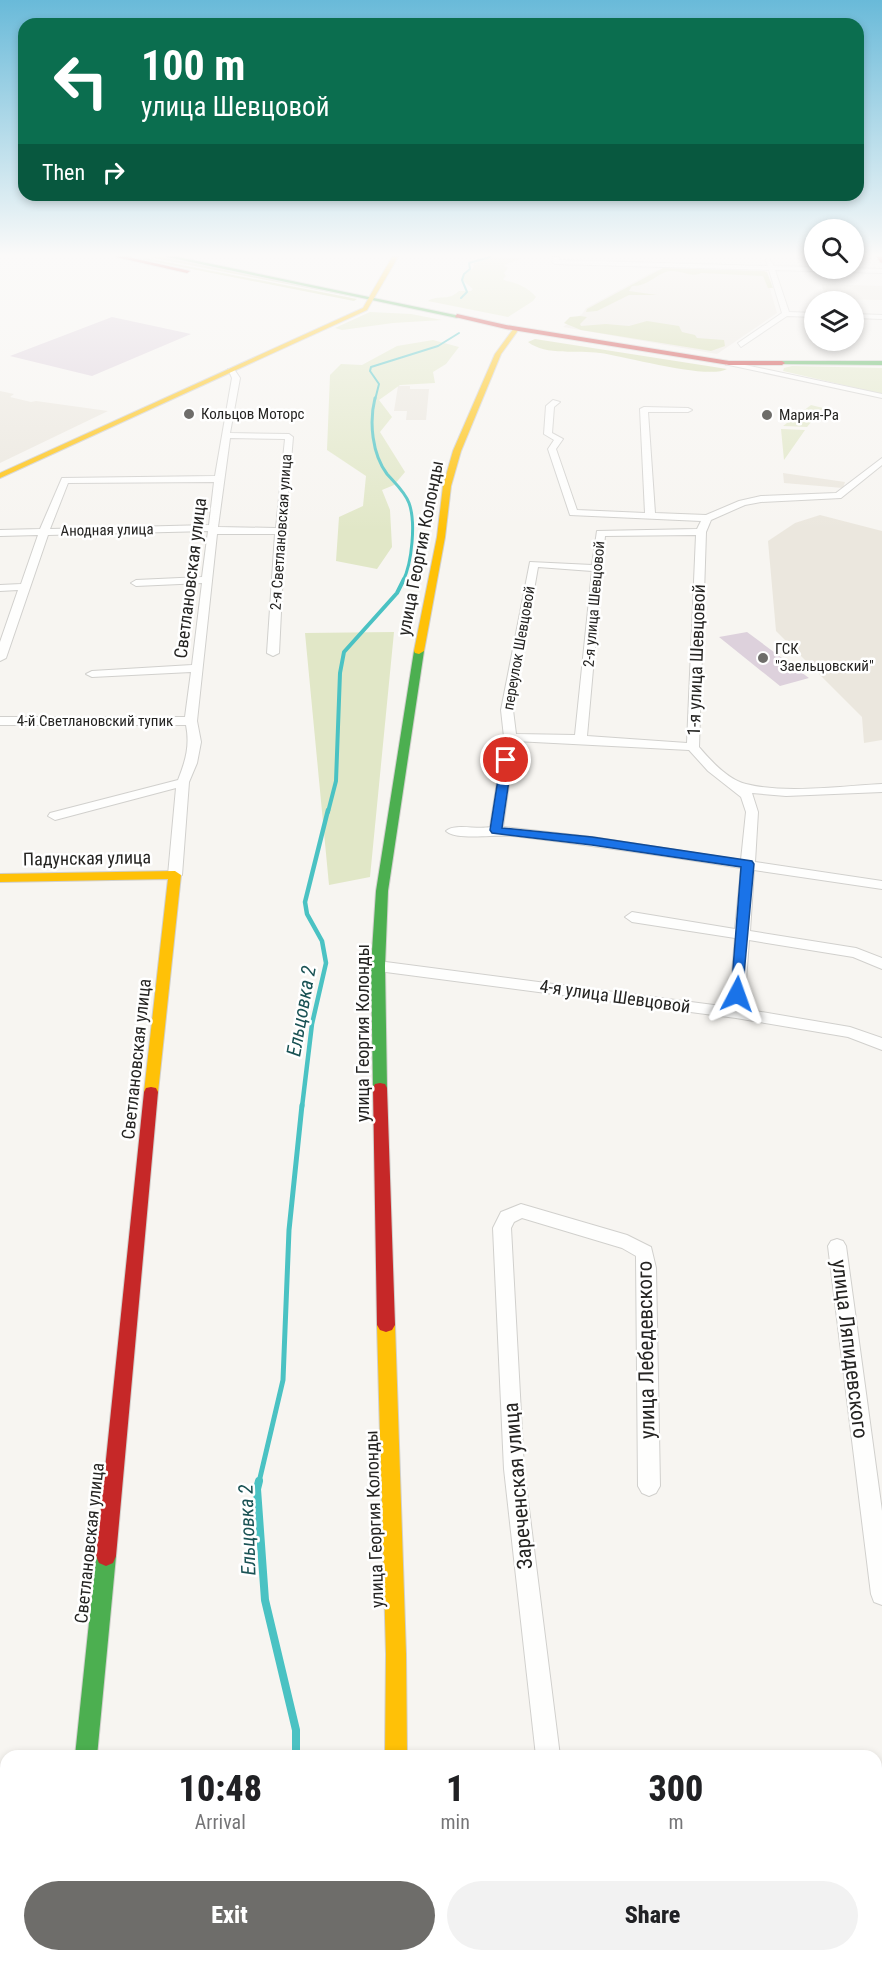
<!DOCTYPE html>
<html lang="en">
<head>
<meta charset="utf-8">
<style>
	:root { --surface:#fff; --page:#f2f2f2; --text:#202124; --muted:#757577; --accent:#6e6d6a }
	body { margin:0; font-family:"Roboto Condensed",sans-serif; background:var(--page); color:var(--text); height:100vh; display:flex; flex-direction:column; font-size:22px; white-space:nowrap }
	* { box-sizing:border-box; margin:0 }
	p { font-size:20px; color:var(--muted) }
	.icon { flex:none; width:33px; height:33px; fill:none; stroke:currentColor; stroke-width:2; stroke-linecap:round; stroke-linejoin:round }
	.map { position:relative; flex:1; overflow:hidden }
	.drawer { position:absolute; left:0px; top:1750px; width:882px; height:212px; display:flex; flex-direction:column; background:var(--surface); border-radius:18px 18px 0 0; box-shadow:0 3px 9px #0003 }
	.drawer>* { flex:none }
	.top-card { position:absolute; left:18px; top:18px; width:846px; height:183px; border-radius:18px; box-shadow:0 3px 9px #0003; background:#0b6e4f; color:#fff; overflow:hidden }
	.buttons { position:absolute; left:804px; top:219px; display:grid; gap:12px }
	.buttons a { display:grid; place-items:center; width:60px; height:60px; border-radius:50%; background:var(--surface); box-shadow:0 3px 9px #0003; font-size:30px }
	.pin { position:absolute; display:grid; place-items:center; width:51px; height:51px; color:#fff; margin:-26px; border:3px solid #fff; border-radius:50%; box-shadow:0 2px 6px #0007 }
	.me { position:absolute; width:66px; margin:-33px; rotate:4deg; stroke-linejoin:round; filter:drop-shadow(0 0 4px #0008) }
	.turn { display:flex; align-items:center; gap:21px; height:126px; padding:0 24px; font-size:27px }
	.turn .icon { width:78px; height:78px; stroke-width:2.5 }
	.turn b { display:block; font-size:42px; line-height:51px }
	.then { display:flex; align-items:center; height:57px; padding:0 24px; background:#0003; gap:12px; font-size:22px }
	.eta { display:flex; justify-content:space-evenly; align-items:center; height:102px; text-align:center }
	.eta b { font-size:36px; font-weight:800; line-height:42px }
	.button { display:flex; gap:12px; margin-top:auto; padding:12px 24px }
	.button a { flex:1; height:69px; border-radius:36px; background:var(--accent); color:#fff; font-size:24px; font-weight:800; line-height:69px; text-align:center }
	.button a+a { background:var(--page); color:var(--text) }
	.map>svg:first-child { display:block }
	.built { fill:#ebe7de }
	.green { fill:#e1e7c7 }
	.forest { fill:#cfd7a5 }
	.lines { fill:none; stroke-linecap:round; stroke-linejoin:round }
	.stream-far5 { stroke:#4ac2c3; stroke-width:2 }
	.stream-far4 { stroke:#4ac2c3; stroke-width:3 }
	.stream-far3 { stroke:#4ac2c3; stroke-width:4 }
	.stream-far2 { stroke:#4ac2c3; stroke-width:4.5 }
	.stream-far1 { stroke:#4ac2c3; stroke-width:5 }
	.stream { stroke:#4ac2c3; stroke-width:8 }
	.building { fill:#ddd1dc }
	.street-casing { stroke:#d1d0cd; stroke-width:2 }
	.fast-casing { stroke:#d1d0cd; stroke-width:2 }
	.slow-casing { stroke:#d1d0cd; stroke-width:2 }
	.jam-casing { stroke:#d1d0cd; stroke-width:2 }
	.street { fill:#fefefd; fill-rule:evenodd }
	.fast { fill:#4caf50; fill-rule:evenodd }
	.slow { fill:#ffc107; fill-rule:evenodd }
	.jam { fill:#c62828; fill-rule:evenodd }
	.route { fill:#1a73e8; stroke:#114b97; stroke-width:1.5 }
	.poi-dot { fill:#6e6d6a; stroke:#fff; stroke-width:2 }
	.labels { text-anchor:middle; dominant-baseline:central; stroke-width:5; stroke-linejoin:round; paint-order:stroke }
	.far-poi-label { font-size:15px; fill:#252422; stroke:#fff; text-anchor:start }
	.far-street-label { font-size:15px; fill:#252422; stroke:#fff }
	.street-label { font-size:18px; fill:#252422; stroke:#fff }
	.water-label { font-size:20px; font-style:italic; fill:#195254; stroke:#fff }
	.near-street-label { font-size:21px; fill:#252422; stroke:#fff }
</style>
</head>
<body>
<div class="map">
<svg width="882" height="1961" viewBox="0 0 882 1961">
	<rect width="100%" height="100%" fill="#f7f5f1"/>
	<path class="built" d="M656 270 765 272 777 313 717 354 563 327 582 314 586 308Z
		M821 284 882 286V300L827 299Z
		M398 386H410V389H429L426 420H406L407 411H394Z
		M0 391 14 394 10 397 31 402 36 401 108 411 0 463Z
		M783 473 845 482 843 488 784 483Z
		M820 515 882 531V740L864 743 862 717 776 631 768 541 795 523Z"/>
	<path class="green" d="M491 257 523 258 504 265 508 268 504 273 506 276 503 279 506 281C518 283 528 288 536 297L533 301 508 317 428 301C439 294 447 302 459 291H471L473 289 461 279 462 276 473 268 474 263Z
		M370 312 411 314 442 320 393 323 342 330 335 328Z
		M433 340 459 347 446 364 433 372 435 383 400 385 379 400 392 417 380 432 405 472 394 485 382 490 390 510 392 547 377 569 336 561 339 517 363 506 366 476 327 450 330 375 341 364 362 365 397 346Z
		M792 366 882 368V394L783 371 784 368Z
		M811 405 823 408 807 427 783 426Z
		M781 429 805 430 784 460Z
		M394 632 370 877 329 885 305 633Z"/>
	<path class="forest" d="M149 257H161L362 297 359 298Z
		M145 258 357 299 354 301 141 259Z
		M663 268 764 271 767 272 773 288H768L763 276 701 273C693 278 681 270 670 271 656 273 650 286 632 286L629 291 657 295H629L597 311 586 312 587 309Z
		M580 316 587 317 580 324 581 326 606 324 629 326 647 321 679 326 682 332 695 335 697 338 724 340 725 346 711 351 705 350 581 330 564 323 570 317Z
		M535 339 727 369C708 380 624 356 600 353 578 350 546 356 528 342Z"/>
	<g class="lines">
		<path class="stream-far5" d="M461 298 467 292 462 280 464 274 470 269 469 263 490 257
			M375 400 379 384 370 371 371 367 438 346 459 333"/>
		<path class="stream-far4" d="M375 398C369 422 372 454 387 474 395 483 405 492 409 503 416 522 412 563 403 581"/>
		<path class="stream-far3" d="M328 812 336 781 340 673 344 652 397 593 404 579"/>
		<path class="stream-far2" d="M302 1107 312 1024 326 963 322 941 307 914 305 902 328 810"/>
		<path class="stream-far1" d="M259 1482 283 1380 289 1230 302 1105"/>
		<path class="stream" d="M259 1481 257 1489 265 1600 296 1730V1756
			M289 1961 290 1956"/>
	</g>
	<path class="building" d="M112 317 191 334 92 376 10 356Z
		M747 632 809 678 780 686 719 637Z"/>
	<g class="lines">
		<defs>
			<path id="street" d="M553 257H559V260L768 266 766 260 769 258 774 266 882 269V273L775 270 789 312 814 313V317L787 316 741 347 738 343 782 313 769 270 555 264 552 262Z
				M854 314 882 315V319L854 318Z
				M726 361 882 394V398L729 365H726Z
				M228 369H234L240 378 230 433 289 434 293 437 285 531 279 653 273 656 267 653 275 534H217L197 721 201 742 197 763 189 782 182 875 175 879 168 875 176 788 55 820 48 816 50 813 178 780C186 760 190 745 186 725H0V717H185L191 672 92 677 86 674 92 671 192 665 202 583 136 586 131 583 136 580 202 577 208 531 48 535 6 658 0 661V642L18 590 0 591V585L21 584 38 535 0 536V530L40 529 62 478 215 476 232 378ZM230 438 285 439 276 528 218 527ZM214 482 209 525 50 529 68 483Z
				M553 400 560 402 554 407 552 433 563 439 556 449 577 510 645 513 640 409 644 407 688 408 692 410 688 412H648L655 513 706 515 739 501 761 496 836 493 882 458V465L841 498 761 502 745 505 711 520 706 532 699 747C710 760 728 780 746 784 784 794 842 786 882 784V792L786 796 752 793 758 812 755 862 882 881V889L754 870 750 931 856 948 882 958V969L853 957 749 940 744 1009 850 1027 882 1038V1050L848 1037 736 1018 378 971 371 966 378 961 729 1007 735 938 632 922 625 917 632 912 735 929 741 868C665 856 589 845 513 836 498 834 456 841 446 831 455 823 477 830 490 827L504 737 501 710 530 562 592 565 597 531 697 529 701 521 570 515 548 449 554 440 544 434 546 406ZM696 535 687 743 587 736 605 536ZM538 567 592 571 575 735 516 734 513 710ZM515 741 689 750 708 771 741 797 746 812 741 860 592 837 503 827Z
				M521 1204 627 1235 651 1247 656 1268 660 1486 656 1493 649 1496 642 1493 638 1486 636 1256 622 1248 522 1218 514 1222 511 1228 524 1469 560 1756H536L504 1469 493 1228 501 1212Z
				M837 1239 843 1241 846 1246 882 1511V1605L874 1602 871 1594 828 1246 831 1241Z
				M558 1956H584L585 1961H559Z"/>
			<path id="fast" d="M167 257H178L460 316 457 318Z
				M782 361H882V365L780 364Z
				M419 648 424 651 388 891 385 966 387 1088 385 1092H375L373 1088 371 966 376 891 414 651Z
				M106 1546 113 1549 116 1556 97 1756H75L96 1556 99 1549Z"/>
			<path id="slow" d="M392 257H398L367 310 0 478V473L363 308Z
				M514 328 519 329 501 354 461 451 451 486 445 537 424 651 419 654 415 653 414 651 437 537 443 486 453 451 495 354Z
				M175 871 181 875 158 1092 156 1096H146L144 1092 168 879 0 882V874Z
				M386 1318 392 1320 395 1325 406 1654 407 1756H385L386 1654 377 1325 380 1320Z
				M58 1956H82V1961H58Z
				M384 1956H408V1961H384Z"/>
			<path id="jam" d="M116 257H127L190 271 187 273Z
				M877 257H882V263L880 262Z
				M457 314 506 325 729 361H782L785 363 782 365H729L506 329 455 317Z
				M380 1083 385 1084 387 1088 395 1325 392 1330 386 1332 380 1330 377 1325 373 1088 375 1084Z
				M151 1087 156 1088 158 1092 116 1556 113 1563 106 1566 99 1563 96 1556 144 1092 146 1088Z"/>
		</defs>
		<use href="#street" class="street-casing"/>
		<use href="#fast" class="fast-casing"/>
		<use href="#slow" class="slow-casing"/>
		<use href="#jam" class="jam-casing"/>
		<use href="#street" class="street"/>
		<use href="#fast" class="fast"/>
		<use href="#slow" class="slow"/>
		<use href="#jam" class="jam"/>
	</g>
	<linearGradient id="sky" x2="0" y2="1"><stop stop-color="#69bad9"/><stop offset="0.48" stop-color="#fbfaf9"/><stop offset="1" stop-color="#fbfaf9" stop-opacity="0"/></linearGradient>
	<rect width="882" height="531" fill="url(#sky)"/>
	<path class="route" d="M506 757 512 760 502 828 592 837 752 861 754 864 742 997H733L731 994 741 867 592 845 492 833 490 830 501 760Z"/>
	<g class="poi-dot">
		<circle cx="189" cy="414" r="6"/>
		<circle cx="767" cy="415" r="6"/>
		<circle cx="763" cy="658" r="6"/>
	</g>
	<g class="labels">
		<g class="far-poi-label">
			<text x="201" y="414">Кольцов Моторс</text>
			<text x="779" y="415">Мария-Ра</text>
			<text x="775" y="649">ГСК<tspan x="775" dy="17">"Заельцовский"</tspan></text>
		</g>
		<g class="far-street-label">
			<text transform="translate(107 530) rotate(-1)">Анодная улица</text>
			<text transform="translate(281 532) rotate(-86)">2-я Светлановская улица</text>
			<text transform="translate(594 604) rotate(-85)">2-я улица Шевцовой</text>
			<text transform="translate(519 648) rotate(-80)">переулок Шевцовой</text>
			<text x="95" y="721">4-й Светлановский тупик</text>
		</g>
		<g class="street-label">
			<text transform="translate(420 548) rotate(-79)">улица Георгия Колонды</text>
			<text transform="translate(190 578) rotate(-83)">Светлановская улица</text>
			<text transform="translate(696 660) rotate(-88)">1-я улица Шевцовой</text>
			<text transform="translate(87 858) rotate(-1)">Падунская улица</text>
			<text transform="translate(615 996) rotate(8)">4-я улица Шевцовой</text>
			<text transform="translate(362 1033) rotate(-90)">улица Георгия Колонды</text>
			<text transform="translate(136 1059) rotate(-84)">Светлановская улица</text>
			<text transform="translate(374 1519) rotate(-92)">улица Георгия Колонды</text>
			<text transform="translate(89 1543) rotate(-84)">Светлановская улица</text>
		</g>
		<g class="water-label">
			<text transform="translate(301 1011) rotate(-80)">Ельцовка 2</text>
			<text transform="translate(247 1530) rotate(-92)">Ельцовка 2</text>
		</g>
		<g class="near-street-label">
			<text transform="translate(850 1349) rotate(83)">улица Ляпидевского</text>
			<text transform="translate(646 1350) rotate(-91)">улица Лебедевского</text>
			<text transform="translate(518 1486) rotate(-95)">Зареченская улица</text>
		</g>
	</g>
</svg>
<div class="buttons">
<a><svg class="icon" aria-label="search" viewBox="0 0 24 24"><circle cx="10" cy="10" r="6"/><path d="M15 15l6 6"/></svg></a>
<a><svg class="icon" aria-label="layers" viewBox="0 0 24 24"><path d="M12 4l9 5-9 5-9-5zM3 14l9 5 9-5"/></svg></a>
</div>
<div class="pin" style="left:506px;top:760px;background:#d93025"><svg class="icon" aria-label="arrive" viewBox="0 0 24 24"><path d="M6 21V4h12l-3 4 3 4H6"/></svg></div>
<svg class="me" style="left:737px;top:994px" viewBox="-20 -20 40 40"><path d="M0-17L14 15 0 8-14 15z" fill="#1a73e8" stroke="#fff" stroke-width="4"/></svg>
<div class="top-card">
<div class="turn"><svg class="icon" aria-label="left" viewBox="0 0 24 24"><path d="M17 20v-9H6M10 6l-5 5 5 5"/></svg><div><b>100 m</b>улица Шевцовой</div></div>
<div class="then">Then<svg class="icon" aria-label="right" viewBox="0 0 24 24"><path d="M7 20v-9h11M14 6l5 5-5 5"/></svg></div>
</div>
<section class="drawer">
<div class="eta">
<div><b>10:48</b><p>Arrival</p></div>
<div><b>1</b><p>min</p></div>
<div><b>300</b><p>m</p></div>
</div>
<div class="button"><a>Exit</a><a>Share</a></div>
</section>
</div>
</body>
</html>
